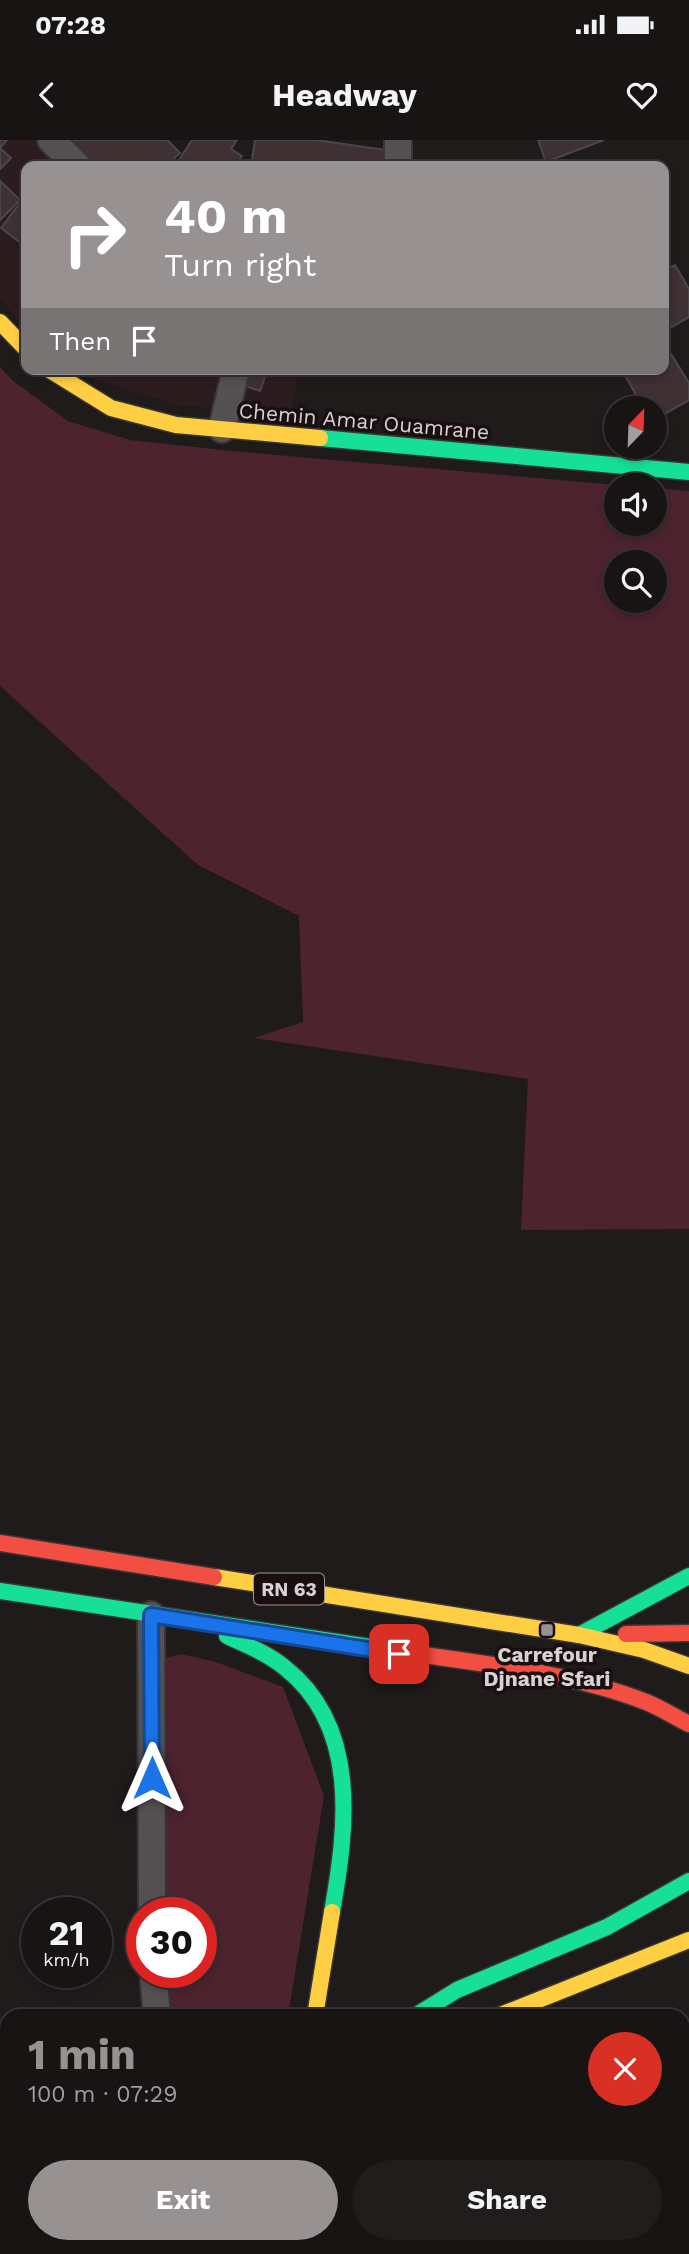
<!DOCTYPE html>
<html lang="en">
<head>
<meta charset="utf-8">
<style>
	:root { --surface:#181414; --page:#211d1d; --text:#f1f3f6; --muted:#9f9ea0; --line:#363334; --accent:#989192 }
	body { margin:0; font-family:"Work Sans",sans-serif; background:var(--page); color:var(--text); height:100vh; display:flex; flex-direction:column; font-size:26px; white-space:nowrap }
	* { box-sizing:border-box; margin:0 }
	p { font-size:23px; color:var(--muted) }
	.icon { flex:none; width:38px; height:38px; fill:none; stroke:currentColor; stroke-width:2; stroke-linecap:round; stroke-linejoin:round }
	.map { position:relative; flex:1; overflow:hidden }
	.drawer { position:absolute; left:0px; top:1869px; width:690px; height:245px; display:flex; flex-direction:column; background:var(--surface); border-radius:21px 21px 0 0; box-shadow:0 4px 10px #0003,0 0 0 2px var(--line) }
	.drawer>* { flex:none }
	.banner { position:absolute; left:21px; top:21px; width:648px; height:214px; border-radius:14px; box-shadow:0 4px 10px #0003,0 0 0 2px var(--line); background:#989192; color:#fff; overflow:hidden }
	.needle { width:46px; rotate:23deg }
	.fabs { position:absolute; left:604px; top:256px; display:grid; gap:14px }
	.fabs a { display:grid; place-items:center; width:63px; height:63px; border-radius:50%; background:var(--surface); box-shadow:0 4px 10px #0003,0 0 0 2px var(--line); font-size:35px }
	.speed { position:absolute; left:21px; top:1757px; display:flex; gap:14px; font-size:35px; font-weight:700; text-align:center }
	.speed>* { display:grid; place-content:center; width:91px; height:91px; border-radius:50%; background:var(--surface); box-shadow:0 4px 10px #0003,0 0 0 2px var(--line); line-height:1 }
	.speed small { font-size:18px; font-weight:400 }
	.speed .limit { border:10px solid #d22; background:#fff; color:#111 }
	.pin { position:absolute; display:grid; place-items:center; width:60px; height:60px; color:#fff; margin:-30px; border-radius:14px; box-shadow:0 4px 10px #0006 }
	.me { position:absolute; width:77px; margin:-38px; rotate:0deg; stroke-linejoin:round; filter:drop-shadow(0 0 5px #0008) }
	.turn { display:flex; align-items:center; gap:24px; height:147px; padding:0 28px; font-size:32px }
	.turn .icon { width:91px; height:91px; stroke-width:2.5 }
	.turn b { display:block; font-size:49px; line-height:60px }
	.then { display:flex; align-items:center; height:66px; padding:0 28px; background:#0003; gap:14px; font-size:26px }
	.round { display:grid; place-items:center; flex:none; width:74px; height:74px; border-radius:37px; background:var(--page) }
	.head { display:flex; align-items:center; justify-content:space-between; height:119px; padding:0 28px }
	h1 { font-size:42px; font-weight:700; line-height:52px; color:var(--accent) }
	.button { display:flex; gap:14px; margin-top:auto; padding:14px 28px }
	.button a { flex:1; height:80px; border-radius:42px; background:var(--accent); color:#fff; font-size:28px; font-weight:700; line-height:80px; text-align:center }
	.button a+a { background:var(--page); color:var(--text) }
	.status { display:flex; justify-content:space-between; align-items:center; height:49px; padding:0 35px; background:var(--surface); direction:ltr }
	.status svg { height:19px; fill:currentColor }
	header { display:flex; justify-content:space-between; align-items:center; height:91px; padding:0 28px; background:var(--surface); font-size:32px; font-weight:700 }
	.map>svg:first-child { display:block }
	.built { fill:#2c1c20 }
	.green { fill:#4c232e; fill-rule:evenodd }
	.building { fill:#3f3034; stroke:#4b4748; stroke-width:2 }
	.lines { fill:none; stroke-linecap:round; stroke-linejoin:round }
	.street-casing { stroke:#3a3637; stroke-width:30 }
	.fast-casing { stroke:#3a3637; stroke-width:19 }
	.slow-casing { stroke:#3a3637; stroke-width:19 }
	.jam-casing { stroke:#3a3637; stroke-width:19 }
	.street { stroke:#555152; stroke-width:26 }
	.fast { stroke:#16e098; stroke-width:16 }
	.slow { stroke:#ffcf43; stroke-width:16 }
	.jam { stroke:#f24e42; stroke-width:16 }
	.route-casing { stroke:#114b97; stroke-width:18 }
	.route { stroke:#1a73e8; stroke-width:12 }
	.poi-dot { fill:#989192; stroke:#190f11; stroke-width:2.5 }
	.labels { text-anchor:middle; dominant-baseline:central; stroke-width:7; stroke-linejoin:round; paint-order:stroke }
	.shield { fill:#190f11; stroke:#9f9698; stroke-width:2 }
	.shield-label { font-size:19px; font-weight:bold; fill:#d8d0d2 }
	.street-label { font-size:21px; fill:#d8d0d2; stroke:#190f11 }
	.poi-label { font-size:21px; font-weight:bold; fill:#d8d0d2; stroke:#190f11 }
</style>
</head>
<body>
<div class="status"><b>07:28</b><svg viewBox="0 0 49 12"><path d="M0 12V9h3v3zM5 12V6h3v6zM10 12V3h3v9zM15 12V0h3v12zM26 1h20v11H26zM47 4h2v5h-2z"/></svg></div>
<header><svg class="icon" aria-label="back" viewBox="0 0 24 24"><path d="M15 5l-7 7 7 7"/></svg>Headway<svg class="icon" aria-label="heart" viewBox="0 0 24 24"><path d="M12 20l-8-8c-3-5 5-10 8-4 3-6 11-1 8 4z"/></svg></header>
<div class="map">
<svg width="689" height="2114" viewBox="0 0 689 2114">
	<rect width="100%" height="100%" fill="#201b1b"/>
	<path class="built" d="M0 0H50L75 26H26V188L0 159Z
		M78 229H299L290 276 177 265 92 238Z"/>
	<path class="green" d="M0 227 13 241 68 281 130 300 231 311 617 345 616 383H654L655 348 689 351V1089L521 1090 528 939 254 898 303 882 299 776 198 725 0 546ZM616 422H654V460H616Z
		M181 1514 216 1522 283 1547 324 1656 288 1876H172L165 1832H201V1773H163L165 1518Z"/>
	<path class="building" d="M0 0H7L0 8 11 18 0 29Z
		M68 0H167L180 13 166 26H94Z
		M192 0H237L231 9 242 16 235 26H175Z
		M255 0H316L393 11 391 26H251Z
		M538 0H604L546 22Z
		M0 41 20 60 0 80Z
		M20 63 26 68V107L1 88Z
		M675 125 689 149V177L663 192V131Z
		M663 201 689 243V260L654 280V268H644L621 229H663Z
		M239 229H268L260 251 234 242Z"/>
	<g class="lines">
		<defs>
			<path id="street" d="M51 0 78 26
				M398 26V1
				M222 289 236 229
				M151 1475 152 1773
				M153 1832 157 1876
				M185 2107 186 2114"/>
			<path id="fast" d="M320 298 689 332
				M0 1451 377 1508
				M579 1495 689 1436
				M227 1496C246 1505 267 1513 284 1527 360 1586 347 1688 332 1772
				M415 1876 457 1850 607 1787 689 1741"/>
			<path id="slow" d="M0 182 26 209
				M48 229 111 268 176 285 320 298
				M214 1437 579 1495 644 1510 689 1526
				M315 1876 332 1772
				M498 1876 689 1800
				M283 2107V2114
				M324 2107V2114"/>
			<path id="jam" d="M0 1403 214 1437
				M626 1494 689 1493
				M377 1508C463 1522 565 1530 646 1562 661 1568 675 1577 689 1584"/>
		</defs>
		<use href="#street" class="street-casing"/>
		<use href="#fast" class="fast-casing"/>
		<use href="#slow" class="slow-casing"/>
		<use href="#jam" class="jam-casing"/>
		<use href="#street" class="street"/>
		<use href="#fast" class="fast"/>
		<use href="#slow" class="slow"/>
		<use href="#jam" class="jam"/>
	</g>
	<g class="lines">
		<defs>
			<path id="route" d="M152 1638 151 1475 399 1514"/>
		</defs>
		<use href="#route" class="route-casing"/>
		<use href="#route" class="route"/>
	</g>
	<rect class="poi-dot" x="540" y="1483" width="14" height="14" rx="3.5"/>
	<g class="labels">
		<rect class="shield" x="254" y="1433.5" width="70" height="31" rx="5"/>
		<g class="shield-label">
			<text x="289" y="1449">RN 63</text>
		</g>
		<g class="street-label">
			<text transform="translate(364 281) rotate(5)">Chemin Amar Ouamrane</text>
		</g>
		<g class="poi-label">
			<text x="547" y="1514">Carrefour<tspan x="547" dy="24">Djnane Sfari</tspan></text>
		</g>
	</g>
</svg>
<div class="fabs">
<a><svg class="needle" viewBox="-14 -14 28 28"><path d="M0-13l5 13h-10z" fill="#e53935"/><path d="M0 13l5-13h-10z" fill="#9f9ea0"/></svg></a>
<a><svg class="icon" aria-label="sound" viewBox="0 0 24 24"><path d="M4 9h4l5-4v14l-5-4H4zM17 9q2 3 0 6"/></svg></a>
<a><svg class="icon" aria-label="search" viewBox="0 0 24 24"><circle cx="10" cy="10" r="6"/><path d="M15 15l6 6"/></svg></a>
</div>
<div class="speed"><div>21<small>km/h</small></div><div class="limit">30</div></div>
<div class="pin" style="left:399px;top:1514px;background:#d93025"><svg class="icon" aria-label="arrive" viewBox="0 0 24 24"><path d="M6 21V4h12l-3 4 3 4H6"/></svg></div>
<svg class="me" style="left:152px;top:1638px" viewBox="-20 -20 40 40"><path d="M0-17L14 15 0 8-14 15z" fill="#1a73e8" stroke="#fff" stroke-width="4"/></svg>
<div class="banner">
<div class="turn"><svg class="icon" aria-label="right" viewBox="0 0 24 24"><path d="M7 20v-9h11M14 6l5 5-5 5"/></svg><div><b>40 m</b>Turn right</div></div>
<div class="then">Then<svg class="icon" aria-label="arrive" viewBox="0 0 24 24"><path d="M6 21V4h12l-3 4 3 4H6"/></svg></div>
</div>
<section class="drawer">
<div class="head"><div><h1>1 min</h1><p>100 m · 07:29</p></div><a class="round" style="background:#d93025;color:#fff"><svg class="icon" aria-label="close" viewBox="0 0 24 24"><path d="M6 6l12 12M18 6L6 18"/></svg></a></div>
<div class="button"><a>Exit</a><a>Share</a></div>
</section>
</div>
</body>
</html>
